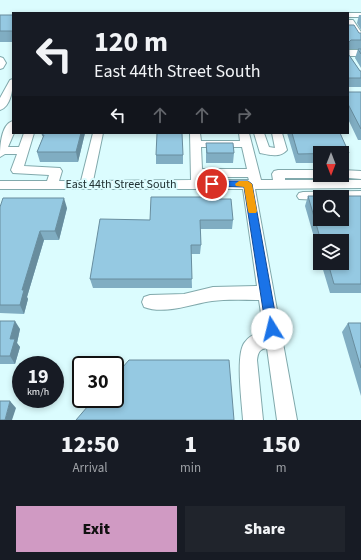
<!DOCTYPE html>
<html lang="en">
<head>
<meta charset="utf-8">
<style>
	:root { --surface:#171b24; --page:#20242c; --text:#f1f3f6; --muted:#9ea1a6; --accent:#d09ac3 }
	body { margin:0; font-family:"Source Sans 3",sans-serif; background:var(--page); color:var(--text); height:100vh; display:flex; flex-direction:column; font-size:15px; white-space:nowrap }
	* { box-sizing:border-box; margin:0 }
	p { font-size:13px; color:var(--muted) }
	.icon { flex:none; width:22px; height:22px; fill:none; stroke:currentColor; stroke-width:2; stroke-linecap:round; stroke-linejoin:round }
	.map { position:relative; height:420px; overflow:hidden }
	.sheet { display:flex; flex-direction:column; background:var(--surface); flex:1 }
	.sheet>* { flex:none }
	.top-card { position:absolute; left:12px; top:12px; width:337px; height:122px; border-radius:0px; box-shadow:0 2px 6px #0003; background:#171b24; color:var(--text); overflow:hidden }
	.needle { width:26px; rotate:180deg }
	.controls { position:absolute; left:313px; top:146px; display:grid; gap:8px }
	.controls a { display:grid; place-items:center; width:36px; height:36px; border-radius:0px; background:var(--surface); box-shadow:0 2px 6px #0003; font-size:20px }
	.speed { position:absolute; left:12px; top:356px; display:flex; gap:8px; font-size:20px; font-weight:700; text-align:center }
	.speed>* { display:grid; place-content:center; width:52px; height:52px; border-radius:50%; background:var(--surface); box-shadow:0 2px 6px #0003; line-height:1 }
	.speed small { font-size:10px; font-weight:400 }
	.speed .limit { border:2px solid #111; border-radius:6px; background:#fff; color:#111 }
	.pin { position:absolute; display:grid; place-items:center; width:34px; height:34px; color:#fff; margin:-17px; border:2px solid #fff; border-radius:50%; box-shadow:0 1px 4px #0007 }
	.me { position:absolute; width:44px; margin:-22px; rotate:351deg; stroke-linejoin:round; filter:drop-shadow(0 0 3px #0008) }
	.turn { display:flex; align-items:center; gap:14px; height:84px; padding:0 16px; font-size:18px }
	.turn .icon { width:52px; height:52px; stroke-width:2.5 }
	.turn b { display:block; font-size:28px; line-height:34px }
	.lanes { display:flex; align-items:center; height:38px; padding:0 16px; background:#0003; justify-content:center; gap:20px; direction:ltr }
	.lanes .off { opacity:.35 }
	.eta { display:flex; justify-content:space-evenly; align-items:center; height:68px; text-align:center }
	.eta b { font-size:24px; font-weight:800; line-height:28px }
	.button { display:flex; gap:8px; margin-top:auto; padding:8px 16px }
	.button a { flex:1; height:46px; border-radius:0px; background:var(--accent); color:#111; font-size:16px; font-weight:800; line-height:46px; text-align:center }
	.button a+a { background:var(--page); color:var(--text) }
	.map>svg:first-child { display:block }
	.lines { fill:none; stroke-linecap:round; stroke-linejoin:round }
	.minor-casing { stroke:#81a9ac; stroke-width:2 }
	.minor { fill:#fff; fill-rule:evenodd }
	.wall { fill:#80adc2 }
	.shaded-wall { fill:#688d9e }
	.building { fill:#95c9e2; stroke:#688d9e; fill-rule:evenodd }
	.route { fill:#1a73e8; stroke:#114b97 }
	.slow { fill:#f59e0b }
	.labels { text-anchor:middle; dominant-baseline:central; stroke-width:4; stroke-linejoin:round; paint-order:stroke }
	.street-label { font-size:12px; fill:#213132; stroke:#dbfcfe }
</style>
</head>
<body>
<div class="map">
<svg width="361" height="420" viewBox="0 0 361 420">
	<rect width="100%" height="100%" fill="#dbfcfe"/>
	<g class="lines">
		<defs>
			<path id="minor" d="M347 13H361V17H348Z
				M348 20H353L361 32V40H358L348 25Z
				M348 50H361V56H348Z
				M0 57 3 58 6 63 3 68 0 69Z
				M13 79C13 88 11 107 0 110V98L10 80Z
				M13 121V133H14L8 147H19L24 133H34L24 166 60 168 62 171 59 181H81L93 133H103L93 181 191 180 190 133H200L201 141H240L239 133H249L261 180H273L272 174 274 171 278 170H320V175H325L320 178H285V180H361V188L255 189 297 420H277L267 348C259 349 258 353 257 360L263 420H243C242 404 235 353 245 342 250 335 256 333 264 333L259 300C244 300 227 299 212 301 191 304 165 315 144 307L142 302 144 297 150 295 184 294 213 287 257 286 243 189H0V181H47L49 175 13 173 11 170 17 154H5L0 157C0 147 1 124 13 121ZM201 147H242L247 169H202ZM203 177H248L249 180H203Z
				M254 133H264L269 147 275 148 272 133H282L287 150C280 158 269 155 260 153Z
				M342 170 361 171V179L338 177 337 175H342Z
				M361 191V199L342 200V197H320V200L299 199 297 196 299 193 303 192Z"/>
		</defs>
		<use href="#minor" class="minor-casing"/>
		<use href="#minor" class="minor"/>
	</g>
	<path class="wall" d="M0 15H13V42H0Z
		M359 15H361V30L357 23Z
		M348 25 359 33H361V68L355 58 358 49H359H349V55L360 71H361V87H348Z
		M348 92H361V140H358L348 119Z
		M85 133 78 162H40L37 152 43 137 42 135Z
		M203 133H238V134H207Z
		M287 133H340L349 153 345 163H342V153H320V163H296Z
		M206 143 234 153 233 163H206Z
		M156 155H183V164H156Z
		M308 196H361V293H330L321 263H342V241H320V258L305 206Z
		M219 199 233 220 232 229H200L201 245 200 254H191L192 288H93L90 279 150 220Z
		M0 207 67 208 59 240H44L27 297 28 299 24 314 0 313Z
		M0 321 20 329 17 343 20 347 15 364H0Z
		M348 323H361V396L342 332Z"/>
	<path class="shaded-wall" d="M81 133H85L78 162 76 152Z
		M64 198 67 208 59 240 55 231Z
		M40 231 44 240 27 297 28 299 24 314 20 305 22 290Z
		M15 321 20 329 17 343 20 347 15 364 10 356V339Z
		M10 401 16 408 12 420H5Z"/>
	<path class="building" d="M0 15H13V31H0Z
		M348 25H354L359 33H361V40H351L349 42V55L360 71H361V78H348Z
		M358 49H361V54Z
		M348 92H361V129L348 104Z
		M43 133H81L76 152H37L44 135H42Z
		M157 133H182L183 155H156Z
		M292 133H340L349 153 298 154Z
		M206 143H233L234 153H207Z
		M308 196H361V284H334L328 263H342V241H321ZM320 197H342V219H320Z
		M151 197H219V199H231L233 220H200L201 245H191L192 279H90L100 219 150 220Z
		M3 198H64L55 231H40L22 290H24L20 305H0V207Z
		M0 321H15L10 339H15L10 356H0Z
		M348 323H361V368Z
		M129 360H229L234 420H76L94 399H115V376Z
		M0 401H10L5 420H0Z"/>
	<path class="route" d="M212 181H248L252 184 278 329 276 332 272 334 268 332 266 329 244 187 209 186 208 184 209 182Z"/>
	<path class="slow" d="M239 181H248L252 184 257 211 256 213H249L248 211 244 187 236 186 235 184Z"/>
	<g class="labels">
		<g class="street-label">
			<text x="121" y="184">East 44th Street South</text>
		</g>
	</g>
</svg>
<div class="controls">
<a><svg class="needle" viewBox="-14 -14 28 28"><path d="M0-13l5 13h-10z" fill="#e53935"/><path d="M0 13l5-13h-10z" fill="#9ea1a6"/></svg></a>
<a><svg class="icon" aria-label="search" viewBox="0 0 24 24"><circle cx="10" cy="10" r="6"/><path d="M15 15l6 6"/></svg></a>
<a><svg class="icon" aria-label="layers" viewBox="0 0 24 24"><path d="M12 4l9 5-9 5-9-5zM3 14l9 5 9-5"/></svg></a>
</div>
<div class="speed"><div>19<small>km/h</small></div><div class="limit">30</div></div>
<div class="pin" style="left:212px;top:184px;background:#d93025"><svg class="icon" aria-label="arrive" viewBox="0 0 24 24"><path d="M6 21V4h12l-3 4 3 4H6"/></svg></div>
<svg class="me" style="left:272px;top:329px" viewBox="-20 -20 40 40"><circle r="19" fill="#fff"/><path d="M0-13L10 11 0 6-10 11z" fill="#1a73e8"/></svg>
<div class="top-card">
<div class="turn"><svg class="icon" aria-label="left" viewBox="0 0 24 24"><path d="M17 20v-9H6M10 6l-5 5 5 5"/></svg><div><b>120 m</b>East 44th Street South</div></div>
<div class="lanes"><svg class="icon" aria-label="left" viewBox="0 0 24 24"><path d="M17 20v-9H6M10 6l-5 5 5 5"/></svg><svg class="icon off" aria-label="ahead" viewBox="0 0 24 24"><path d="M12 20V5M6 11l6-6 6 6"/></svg><svg class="icon off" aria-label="ahead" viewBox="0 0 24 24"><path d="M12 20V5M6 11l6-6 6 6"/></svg><svg class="icon off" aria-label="right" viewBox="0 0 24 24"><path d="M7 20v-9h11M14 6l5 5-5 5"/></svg></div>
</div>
</div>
<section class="sheet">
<div class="eta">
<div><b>12:50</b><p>Arrival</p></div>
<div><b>1</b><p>min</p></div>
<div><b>150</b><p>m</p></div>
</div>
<div class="button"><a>Exit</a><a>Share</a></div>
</section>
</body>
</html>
